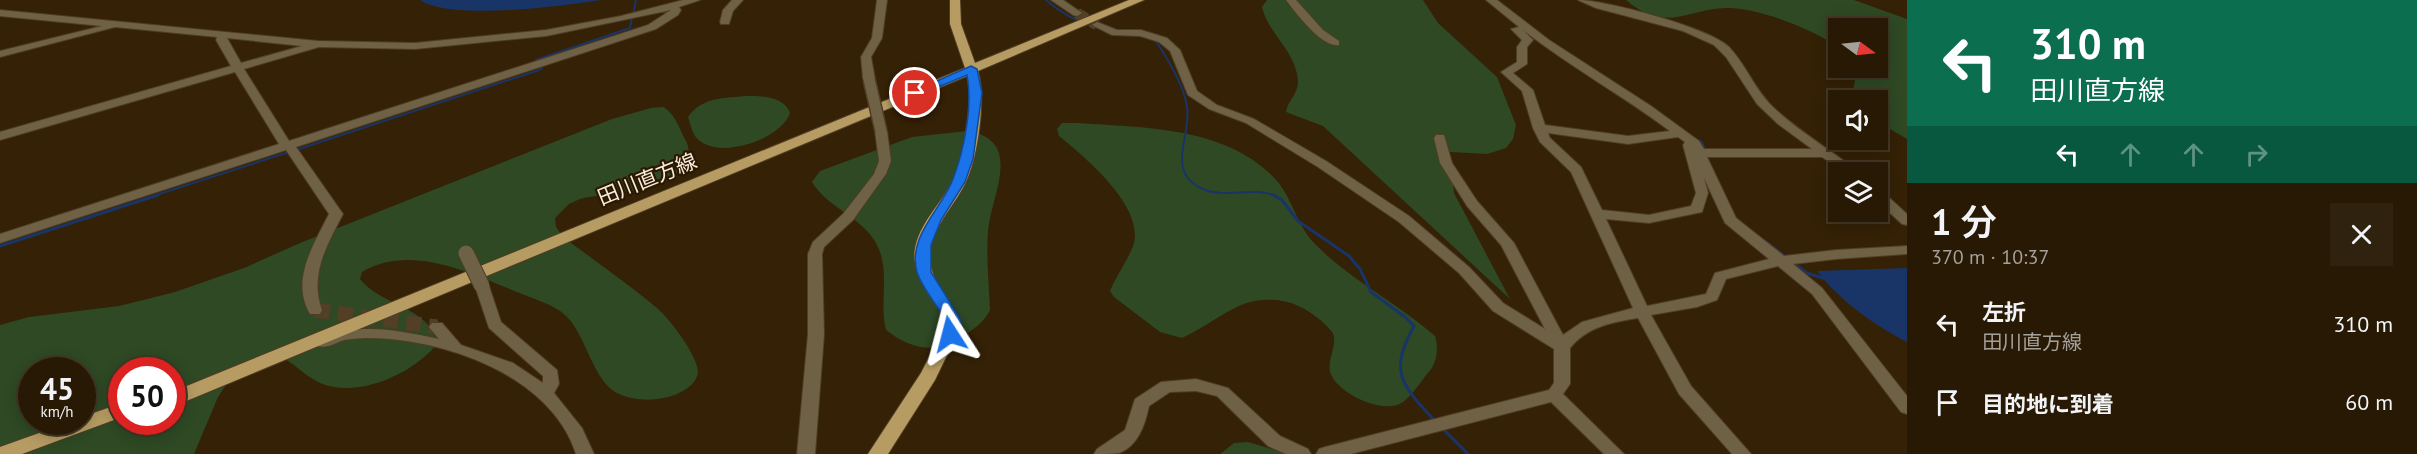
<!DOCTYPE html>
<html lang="ja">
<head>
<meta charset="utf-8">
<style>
	:root { --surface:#271904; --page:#2f220e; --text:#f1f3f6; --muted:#a4a09a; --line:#433826 }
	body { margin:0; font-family:"PT Sans","Noto Sans JP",sans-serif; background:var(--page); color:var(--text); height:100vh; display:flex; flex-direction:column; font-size:22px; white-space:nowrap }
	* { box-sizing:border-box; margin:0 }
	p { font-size:20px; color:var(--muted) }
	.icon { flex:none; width:33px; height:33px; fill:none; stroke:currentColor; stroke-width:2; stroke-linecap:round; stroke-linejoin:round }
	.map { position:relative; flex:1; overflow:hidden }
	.side { display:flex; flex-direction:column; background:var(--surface); width:510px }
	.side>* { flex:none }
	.hud { background:#0b6e4f; color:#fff; overflow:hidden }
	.needle { width:39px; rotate:105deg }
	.fabs { position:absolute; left:1828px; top:18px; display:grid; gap:12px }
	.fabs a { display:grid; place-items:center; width:60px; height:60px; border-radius:0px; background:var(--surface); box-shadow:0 3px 15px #0003,0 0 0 2px var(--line); font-size:30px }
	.speed { position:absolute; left:18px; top:357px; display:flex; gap:12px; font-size:30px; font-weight:700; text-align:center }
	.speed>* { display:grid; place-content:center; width:78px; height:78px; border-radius:50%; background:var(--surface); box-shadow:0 3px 15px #0003,0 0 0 2px var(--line); line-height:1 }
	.speed small { font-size:15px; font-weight:400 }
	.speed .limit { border:9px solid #d22; background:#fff; color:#111 }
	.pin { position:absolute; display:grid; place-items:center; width:51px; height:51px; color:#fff; margin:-26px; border:3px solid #fff; border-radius:50%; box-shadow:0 2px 6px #0007 }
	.me { position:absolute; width:66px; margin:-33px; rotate:351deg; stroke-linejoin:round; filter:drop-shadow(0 0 4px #0008) }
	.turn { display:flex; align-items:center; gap:21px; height:126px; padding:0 24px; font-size:27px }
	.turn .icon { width:78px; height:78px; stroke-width:2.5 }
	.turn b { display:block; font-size:42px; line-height:51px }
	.lanes { display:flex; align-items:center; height:57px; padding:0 24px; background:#0003; justify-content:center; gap:30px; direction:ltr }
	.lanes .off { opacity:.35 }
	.round { display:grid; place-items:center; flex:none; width:63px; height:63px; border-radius:0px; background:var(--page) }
	.headline { display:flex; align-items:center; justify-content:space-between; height:102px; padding:0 24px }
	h1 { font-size:36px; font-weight:600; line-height:45px }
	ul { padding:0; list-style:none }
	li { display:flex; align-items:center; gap:18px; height:78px; padding:0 24px }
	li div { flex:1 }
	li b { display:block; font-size:22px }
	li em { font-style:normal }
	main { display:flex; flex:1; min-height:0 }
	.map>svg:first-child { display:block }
	.green { fill:#2e4924; fill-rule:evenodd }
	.water { fill:#193568 }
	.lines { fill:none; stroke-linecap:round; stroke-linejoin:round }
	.stream-far1 { stroke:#193568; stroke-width:2 }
	.stream { stroke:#193568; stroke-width:3 }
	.minor-tunnel-far1 { stroke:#523f26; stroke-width:11; stroke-dasharray:11 6; stroke-linecap:butt }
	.minor-tunnel { stroke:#523f26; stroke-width:15; stroke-dasharray:15 8; stroke-linecap:butt }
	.minor-casing { stroke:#503d24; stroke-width:2 }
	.major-casing { stroke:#503d24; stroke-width:2 }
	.minor { fill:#6e6146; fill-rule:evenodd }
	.major { fill:#b69c63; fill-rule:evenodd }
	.minor-bridge-far1-casing { stroke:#503d24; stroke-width:14; stroke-linecap:butt }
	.minor-bridge-casing { stroke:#503d24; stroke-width:17; stroke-linecap:butt }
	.minor-bridge-far1 { stroke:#6e6146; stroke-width:11 }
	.minor-bridge { stroke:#6e6146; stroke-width:15 }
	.route { fill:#1a73e8; stroke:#114b97; stroke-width:1.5 }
	.labels { text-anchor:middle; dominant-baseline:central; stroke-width:4.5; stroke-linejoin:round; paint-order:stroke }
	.street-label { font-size:21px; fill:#f9ecdd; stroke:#2a1800 }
</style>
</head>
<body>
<main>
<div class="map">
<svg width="1907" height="454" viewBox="0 0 1907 454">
	<rect width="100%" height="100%" fill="#342106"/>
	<path class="green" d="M1267 0H1423L1438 23 1497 77 1516 125 1513 139 1506 148 1487 154 1450 152 1454 193 1510 299 1323 126 1286 112C1287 102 1298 94 1298 82 1297 52 1268 34 1262 7Z
		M1626 0H1854L1907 19V139L1878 122V100H1854L1852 97 1857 68H1878V28H1839V47C1810 29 1765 10 1731 8 1689 6 1668 36 1626 0Z
		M746 96C762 96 784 96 790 113 781 139 723 159 700 141 692 136 691 125 688 117 702 97 724 98 746 96Z
		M663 107C675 113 680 130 686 141 697 162 671 181 653 187 629 194 604 193 580 199L569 204 555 218 556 227 563 237C594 260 627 283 657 308 669 318 698 356 698 372 697 383 686 390 677 394 659 401 637 402 619 394 593 383 586 334 566 316 554 304 533 299 517 292 471 273 410 243 362 272L360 279C381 306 428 306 438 343 413 374 358 399 320 383 307 377 298 367 285 359L228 382 218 397 194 454H0V325L29 317 119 306 175 292 244 268 300 243 612 119 651 108ZM32 370H82V422H32ZM122 370H172V422H122Z
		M1062 123H1078C1145 128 1229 126 1278 182 1293 201 1298 227 1315 244 1350 280 1398 303 1435 336 1439 349 1437 364 1427 374 1420 383 1412 395 1403 402 1384 416 1336 393 1330 372 1327 359 1339 342 1332 332 1323 320 1304 307 1291 303 1242 290 1222 320 1182 338L1160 332 1114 297 1110 291C1116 275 1135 251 1135 236 1136 200 1085 157 1059 136L1057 129Z
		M967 131C1025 140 991 195 988 231 986 257 989 284 990 310 985 321 977 326 967 334 940 355 913 351 886 330 879 303 890 273 878 247 865 218 828 209 812 182L820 171 912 137Z
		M1248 442 1289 454H1220L1234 443Z"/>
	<path class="water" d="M420 0H601C562 6 451 21 420 0Z
		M1907 268V342C1874 325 1840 301 1817 271Z"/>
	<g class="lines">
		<path class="stream-far1" d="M1046 0C1076 26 1108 33 1146 37
			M1155 40C1168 59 1183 83 1187 106 1192 136 1164 172 1203 189 1226 199 1253 186 1276 196
			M1696 139 1702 142 1706 152
			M296 150 539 70 542 68 536 60 630 28 636 0
			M153 196 289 152"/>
		<path class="stream" d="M1273 195 1282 200 1298 221 1349 256 1360 269 1371 292 1405 317 1414 326C1388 373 1402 385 1435 421
			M1766 242 1787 258
			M0 246 158 195
			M1792 262 1807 273 1826 279
			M1442 428 1468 454"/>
		<path class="minor-tunnel-far1" d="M1077 13 1097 25"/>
		<path class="minor-tunnel" d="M315 310 437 327"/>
		<defs>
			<path id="minor" d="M683 0H700L679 7 681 10 678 15 656 29 296 147 343 214C327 245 309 275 322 310L320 314H310C290 280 314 244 329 214L286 150 0 243V234L279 144 235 72 0 140V132L231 66 216 40 217 37 115 27 0 57V51L102 26 0 16V10L318 41 415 43 546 30 621 16ZM671 10 648 25 289 141 244 69 319 47 415 49 546 36ZM227 38 302 46 241 63Z
				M732 0H743L733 11 729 24H721L720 22 723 10Z
				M877 0H887L882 38 871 57 875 79 869 82 863 79 861 57 872 38Z
				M1051 0H1063L1082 13 1077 16 1073 15Z
				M1286 0H1296L1323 30 1339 41V45C1322 48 1296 13 1286 0Z
				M1486 0H1497L1549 40 1651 106 1699 141 1704 149H1812L1778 124 1757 104 1726 57 1714 45 1683 31 1596 8 1578 0C1606 0 1710 28 1729 47 1747 66 1755 91 1775 109 1800 132 1829 149 1855 169L1857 172H1844L1822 157H1707L1736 218 1784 256 1836 250 1907 246V254L1836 259 1793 264 1822 288 1907 396V414L1901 412 1812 294 1778 266 1726 279 1717 300 1697 307 1651 315 1691 386 1751 454H1732L1679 394 1638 318C1612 322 1587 327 1570 348V384L1563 394 1624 454H1604L1551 402 1351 454H1316L1319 449 1325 447 1549 390 1554 383V349L1493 311 1459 273 1399 222 1318 167 1246 123 1209 109 1188 95 1170 51 1159 42 1140 36 1112 35 1092 25 1097 22 1117 30H1141L1167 38 1180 50 1197 91 1217 105 1254 119 1326 161 1409 216 1469 267 1503 303 1545 329 1501 245 1467 206 1440 163 1434 138 1436 135H1444L1452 163 1477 201 1514 243 1563 335 1582 322 1633 308 1571 172 1540 142 1533 128 1522 91 1501 72 1517 62V47L1522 40 1511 29 1519 27ZM1523 30C1570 67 1622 95 1670 131L1628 136 1545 125 1533 90 1513 73 1527 64V47L1533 40ZM1548 133 1628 144 1678 137 1685 142 1683 145 1696 193 1691 206 1649 215 1602 210 1581 167 1550 138ZM1704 178 1725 223 1769 259 1715 273 1706 294 1647 306 1606 219 1649 223 1702 212 1708 193Z
				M881 127 887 131 891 161 886 174 853 220 824 247 822 254 824 334 815 454H797L808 334V254L813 242 843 214 874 174 879 161 875 131Z
				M1878 191 1883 192 1907 214V225L1902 224 1878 202Z
				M482 281 489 286 501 322 557 370 559 384 554 393 582 428 594 454H576C551 375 443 338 367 338 359 338 351 339 344 340 335 343 327 349 318 346L315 342 318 338C362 323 393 329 439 339L429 327 432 323H442L461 345 513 363 543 383V376L489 328 475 286Z
				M1196 379 1228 388 1280 436 1308 449 1311 454H1286L1268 446 1217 396 1196 391 1170 392 1149 406C1145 425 1138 446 1119 453 1112 454 1102 454 1094 454L1097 449 1125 430 1135 399 1161 382Z"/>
			<path id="major" d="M950 0H960L961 24 975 63 1129 0H1144L978 71C986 99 978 159 965 184 953 208 929 230 930 259 931 282 951 301 961 320V326L935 380 888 454H868L921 373 945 326V320C935 301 918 285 915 263 910 233 938 208 951 184 963 160 974 102 967 76L172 407V392L965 68 950 24Z
				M122 403V417L22 454H0V447L70 422H82V417Z"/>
		</defs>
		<use href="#minor" class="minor-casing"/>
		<use href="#major" class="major-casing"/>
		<use href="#minor" class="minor"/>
		<use href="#major" class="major"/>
		<defs>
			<path id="minor-bridge-far1" d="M869 79 881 131"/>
			<path id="minor-bridge" d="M466 253 482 286"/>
		</defs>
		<use href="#minor-bridge-far1" class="minor-bridge-far1-casing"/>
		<use href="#minor-bridge" class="minor-bridge-casing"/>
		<use href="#minor-bridge-far1" class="minor-bridge-far1"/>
		<use href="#minor-bridge" class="minor-bridge"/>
	</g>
	<path class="route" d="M971 66 977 69 982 93 973 159 965 182 941 220 931 245V272L961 320 956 338H945L943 334 946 320C938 307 921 286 917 272 907 236 942 209 953 179 964 151 973 105 967 75L919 95H911L909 93Z"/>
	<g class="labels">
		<g class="street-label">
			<text transform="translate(647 179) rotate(-22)">田川直方線</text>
		</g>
	</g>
</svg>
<div class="fabs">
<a><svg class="needle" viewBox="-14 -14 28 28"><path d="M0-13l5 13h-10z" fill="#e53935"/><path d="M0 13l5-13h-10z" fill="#a4a09a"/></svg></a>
<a><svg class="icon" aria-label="sound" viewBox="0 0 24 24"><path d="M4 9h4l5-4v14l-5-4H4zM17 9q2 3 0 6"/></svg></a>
<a><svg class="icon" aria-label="layers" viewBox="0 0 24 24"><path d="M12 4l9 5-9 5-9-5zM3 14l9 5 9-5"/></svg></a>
</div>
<div class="speed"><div>45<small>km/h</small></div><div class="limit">50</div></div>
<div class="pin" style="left:915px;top:93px;background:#d93025"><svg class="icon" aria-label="arrive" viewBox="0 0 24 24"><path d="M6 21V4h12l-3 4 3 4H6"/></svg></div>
<svg class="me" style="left:950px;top:334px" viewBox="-20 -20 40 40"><path d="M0-17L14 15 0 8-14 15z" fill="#1a73e8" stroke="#fff" stroke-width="4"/></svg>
</div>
<section class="side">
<div class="hud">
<div class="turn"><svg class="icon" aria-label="left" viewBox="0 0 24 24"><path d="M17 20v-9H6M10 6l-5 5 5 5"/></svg><div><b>310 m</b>田川直方線</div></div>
<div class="lanes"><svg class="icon" aria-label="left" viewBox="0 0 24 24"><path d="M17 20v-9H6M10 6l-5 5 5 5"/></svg><svg class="icon off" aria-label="ahead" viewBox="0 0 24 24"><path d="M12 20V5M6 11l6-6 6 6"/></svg><svg class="icon off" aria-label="ahead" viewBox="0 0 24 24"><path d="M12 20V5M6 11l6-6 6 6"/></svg><svg class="icon off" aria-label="right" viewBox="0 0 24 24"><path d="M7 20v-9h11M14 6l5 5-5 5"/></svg></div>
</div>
<div class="headline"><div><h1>1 分</h1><p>370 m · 10:37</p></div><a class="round"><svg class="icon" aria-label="close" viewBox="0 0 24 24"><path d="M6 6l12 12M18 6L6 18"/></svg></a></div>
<ul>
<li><svg class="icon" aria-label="left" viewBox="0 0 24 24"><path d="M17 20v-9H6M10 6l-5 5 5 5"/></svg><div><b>左折</b><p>田川直方線</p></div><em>310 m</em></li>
<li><svg class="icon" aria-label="arrive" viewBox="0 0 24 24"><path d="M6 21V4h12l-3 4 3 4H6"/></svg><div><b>目的地に到着</b></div><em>60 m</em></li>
</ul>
</section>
</main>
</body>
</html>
